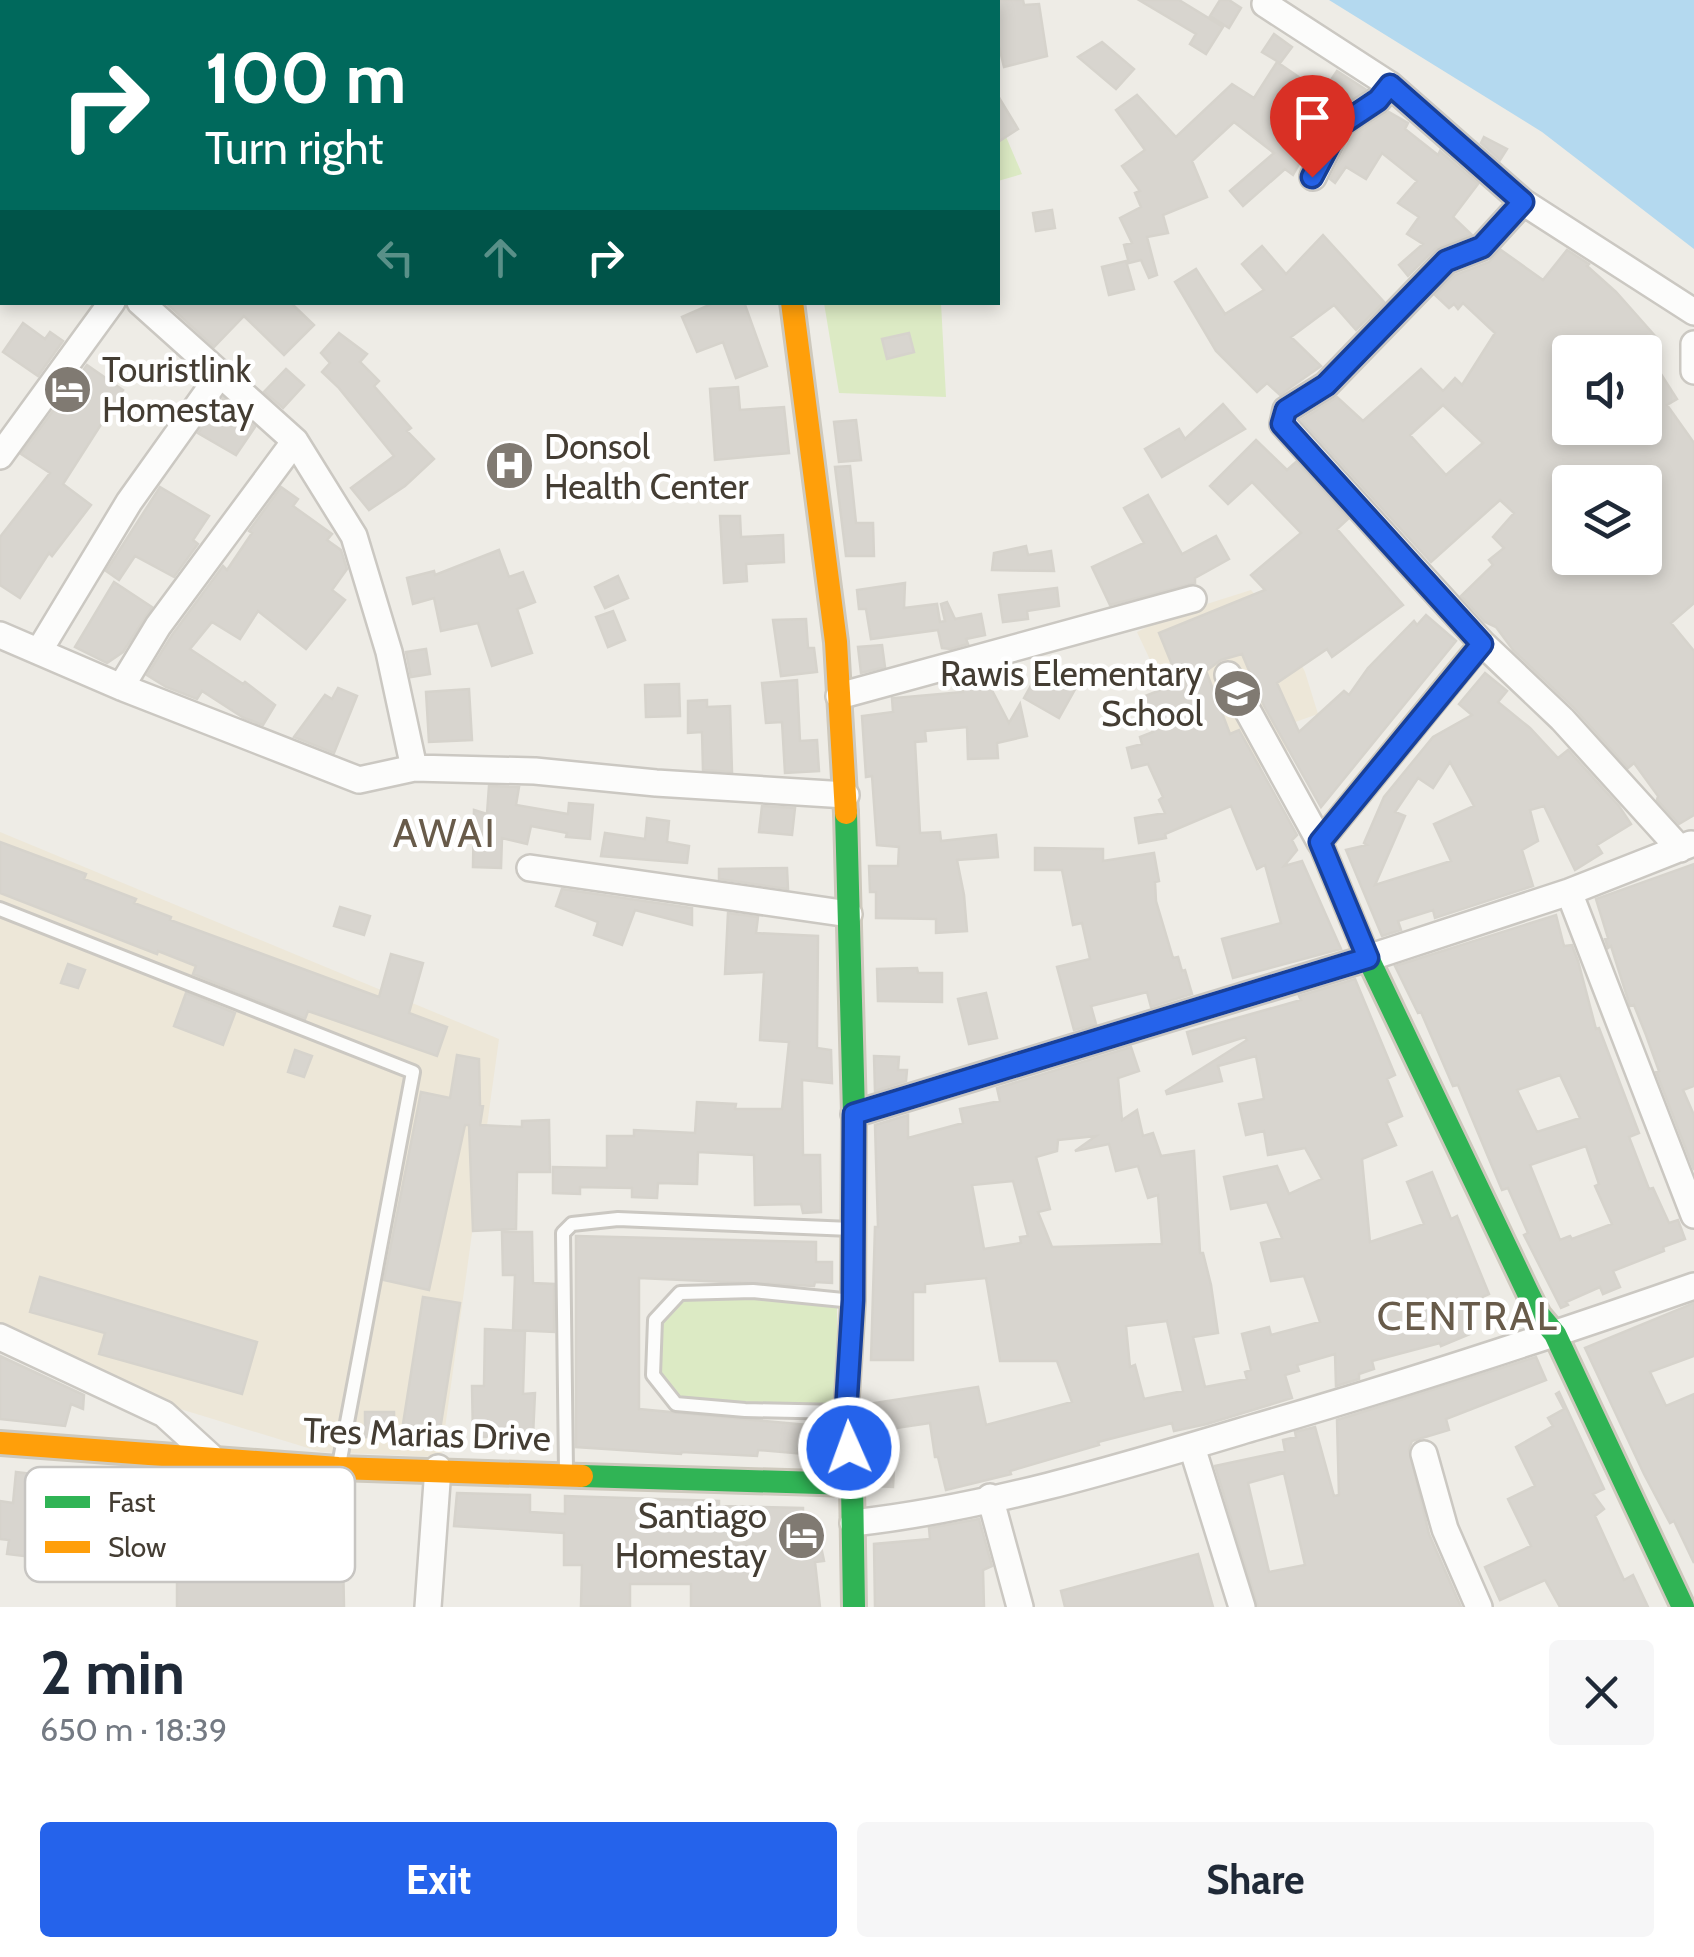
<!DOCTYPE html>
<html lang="en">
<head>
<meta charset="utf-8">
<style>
	:root { --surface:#fff; --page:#f6f6f7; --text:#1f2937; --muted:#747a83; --accent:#2563eb }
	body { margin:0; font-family:Cabin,sans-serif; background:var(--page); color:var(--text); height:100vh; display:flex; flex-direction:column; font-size:38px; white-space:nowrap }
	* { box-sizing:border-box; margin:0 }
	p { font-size:32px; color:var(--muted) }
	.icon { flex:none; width:55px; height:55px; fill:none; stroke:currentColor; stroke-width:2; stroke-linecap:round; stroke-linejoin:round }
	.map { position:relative; height:1607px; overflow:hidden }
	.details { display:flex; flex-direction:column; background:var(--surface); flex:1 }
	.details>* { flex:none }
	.hud { position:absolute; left:0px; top:0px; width:1000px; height:305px; box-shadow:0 5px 15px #0003; background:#00695c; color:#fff; overflow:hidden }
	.tools { position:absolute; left:1552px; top:335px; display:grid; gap:20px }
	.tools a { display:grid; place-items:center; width:110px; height:110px; border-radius:10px; background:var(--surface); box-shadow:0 5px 15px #0003; font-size:50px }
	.pin { position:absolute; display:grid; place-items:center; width:85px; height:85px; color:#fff; margin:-102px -42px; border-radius:50% 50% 50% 0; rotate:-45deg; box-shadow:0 0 10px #0007 }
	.pin .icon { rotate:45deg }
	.me { position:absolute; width:110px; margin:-55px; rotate:358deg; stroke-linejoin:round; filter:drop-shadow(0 0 8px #0008) }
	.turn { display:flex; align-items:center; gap:35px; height:210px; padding:0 40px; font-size:45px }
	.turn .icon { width:130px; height:130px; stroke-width:2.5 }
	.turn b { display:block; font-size:70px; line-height:85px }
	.lanes { display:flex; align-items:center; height:95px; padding:0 40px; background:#0003; justify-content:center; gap:50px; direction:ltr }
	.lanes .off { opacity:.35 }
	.round { display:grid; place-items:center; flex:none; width:105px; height:105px; border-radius:10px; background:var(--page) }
	.overview { display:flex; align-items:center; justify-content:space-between; height:170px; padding:0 40px }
	h1 { font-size:60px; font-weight:700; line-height:75px }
	.cta { display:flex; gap:20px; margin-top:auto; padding:20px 40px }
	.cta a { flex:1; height:115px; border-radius:10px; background:var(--accent); color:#fff; font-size:40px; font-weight:700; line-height:115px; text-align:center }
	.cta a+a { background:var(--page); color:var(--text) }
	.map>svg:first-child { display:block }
	.education { fill:#ede7d8 }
	.green { fill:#dceac4 }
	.water { fill:#b4d9ef }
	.building { fill:#d8d5cf; stroke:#d6d3cc; stroke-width:2.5; fill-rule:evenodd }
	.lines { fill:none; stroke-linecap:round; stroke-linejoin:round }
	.lane-casing { stroke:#cbc8c2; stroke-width:18 }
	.street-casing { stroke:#cbc8c2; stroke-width:30 }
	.fast-casing { stroke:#cec9bd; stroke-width:28 }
	.slow-casing { stroke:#cec9bd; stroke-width:28 }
	.lane { stroke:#fcfcfb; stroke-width:12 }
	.street { stroke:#fcfcfb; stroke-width:25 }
	.fast { stroke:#30b455; stroke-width:22 }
	.slow { stroke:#ff9f0a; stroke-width:22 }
	.route-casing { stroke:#184099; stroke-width:25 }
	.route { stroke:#2563eb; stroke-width:18 }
	.labels { text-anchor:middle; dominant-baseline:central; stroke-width:9; stroke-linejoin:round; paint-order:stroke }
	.poi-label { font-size:35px; fill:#443d33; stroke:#fff; text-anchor:start }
	.street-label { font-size:35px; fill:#443d33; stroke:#fff }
	.quarter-label { font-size:40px; letter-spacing:2.5px; fill:#685b4a; stroke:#fff }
	.key { fill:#fff; stroke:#c7c5c2; stroke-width:2.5 }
	.key-label { font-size:28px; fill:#443d33 }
</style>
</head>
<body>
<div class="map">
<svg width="1694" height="1607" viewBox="0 0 1694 1607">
	<rect width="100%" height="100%" fill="#eeece6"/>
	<path class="education" d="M1251 590 1282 626 1305 672 1318 714 1284 726 1293 748 1242 778 1210 788 1137 632 1169 616Z
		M0 832 499 1039 441 1457 321 1452 177 1408 0 1328Z"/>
	<path class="green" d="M998 118 1022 174 998 181Z
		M824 303H941L946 397 839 393Z
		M750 1289 837 1292V1412L674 1403 650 1374 653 1319 677 1292Z"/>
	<path class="water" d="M1329 0H1694V249L1542 132Z"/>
	<path class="building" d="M998 0H1023L1024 5 1039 4 1047 56 1004 67 998 42Z
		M1139 0H1179L1223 27 1206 54 1190 44 1196 34Z
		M1220 0H1229L1241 8 1229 28 1210 16Z
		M1274 34 1292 47 1280 63 1262 52Z
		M1102 42 1134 69 1116 89 1078 57Z
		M1277 62 1322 93 1337 71 1365 89 1325 117 1293 175 1285 169 1243 206 1230 191 1274 153 1234 122 1192 161 1207 197 1163 215 1168 233 1147 237 1157 275 1149 278 1141 260 1129 263 1124 245 1132 243 1120 218 1141 207 1135 193 1140 191 1122 166 1145 150 1116 110 1137 95 1176 137 1232 84 1254 98Z
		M998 96 1018 129 998 142Z
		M1389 112 1408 123 1405 129 1438 155 1440 151 1478 184 1453 217 1471 234 1435 249 1408 276 1399 265 1423 244 1407 234 1419 217 1398 203 1417 181 1382 153 1366 179 1346 167 1335 183 1330 179 1352 136Z
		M1484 137 1507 149 1500 160 1481 143Z
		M1052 210 1055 228 1036 231 1033 213Z
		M1323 235 1384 302 1356 330 1334 305 1291 337 1321 366 1280 395 1267 383 1257 392 1216 351 1175 282 1196 269 1225 314 1264 290 1242 264 1262 246 1286 274Z
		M1501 250 1543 280 1567 250 1589 264 1587 266 1616 292 1656 337 1636 352H1570V428H1645V349L1677 399 1667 405 1694 443V603L1671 623 1694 651V815L1679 824 1657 800 1658 796 1634 763 1628 768 1573 707 1513 650 1496 627 1485 622 1461 596 1493 565 1489 560 1504 548 1493 537 1514 513 1500 500 1431 562 1301 420 1337 397 1363 421 1421 369 1443 391 1455 378 1462 385 1495 333 1463 303 1458 309 1454 304 1449 308 1435 295 1455 275 1489 262ZM1443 405 1483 443 1446 475 1410 435ZM1626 467 1633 478 1645 471V525L1652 534 1645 540V558H1624L1614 567 1607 558H1570V482H1601Z
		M1126 261 1134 289 1109 295 1102 267Z
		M165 302H290L314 325 284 355 244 316 214 347Z
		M716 302H744L767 366 736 378 723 342 697 352 682 317Z
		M23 323 45 339 50 332 63 341 38 376 3 352Z
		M339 333 367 354 360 362 379 381 374 386 411 428 407 431 434 459 405 486 369 510 351 488 394 456 338 387 322 372 330 363 321 353Z
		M909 333 914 352 887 359 882 339Z
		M87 365 123 390 63 484 91 505 52 556 49 553 20 598 0 585V537L50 473 21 454Z
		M286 369 304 385 283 408 264 392Z
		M738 387 740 410 784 407 789 453 715 460 710 389Z
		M223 398 255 427 236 455 198 433Z
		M1223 404 1245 429 1162 477 1145 449 1179 429 1185 439Z
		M856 420 861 460 839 462 834 422Z
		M1256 440 1287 470 1296 462 1348 519 1337 529 1403 605 1332 657 1327 649 1277 683 1299 732 1344 691 1349 695 1368 668 1414 621 1417 625 1426 615 1456 641 1321 807 1264 706 1242 654 1221 660 1206 671 1230 734 1239 730 1297 835 1292 840 1297 850 1284 866 1302 861 1341 949 1233 978 1222 939 1281 923 1265 865 1257 869 1231 806 1165 834 1166 838 1139 843 1135 818 1165 813 1159 800 1163 797 1148 764 1132 768 1127 748 1142 744 1140 737 1153 732 1140 698 1171 686 1165 670 1173 667 1159 633 1265 590 1251 575 1301 533 1252 482 1228 504 1210 486Z
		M850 466 856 523H873L874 556H846L835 467Z
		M160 487 209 516 193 540 198 544 174 577 135 556 119 580 106 571Z
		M281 487 298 499 293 506 332 534 327 540 341 550 347 569 332 590 345 600 306 649 258 611 240 639 212 622 190 649 243 684 245 682 275 705 263 725 244 718 202 691 197 699 166 687 147 675 172 635 223 566 227 570 252 533 249 531Z
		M1148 495 1182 554 1216 536 1229 559 1195 578V583L1110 605 1092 567 1144 543 1124 508Z
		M720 516H740L741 537 783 535 784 562 746 564 747 581 724 583Z
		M1026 546 1028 555 1051 551 1054 571 992 570 994 553Z
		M499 550 509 577 523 572 535 602 517 609 532 653 492 666 478 623 441 631 434 598 413 604 407 578 434 571 435 575Z
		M618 576 628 598 605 608 595 587Z
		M114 582 152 607 123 652 107 663 75 647Z
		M905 583 904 608 937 604 940 622 945 621 941 604 947 602 955 619 981 614 985 635 966 639 968 644 951 649 942 648 938 630 871 639 866 609H859L857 590Z
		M1057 588 1059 606 1027 611 1028 619 1003 622 999 595Z
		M613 611 625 640 608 647 596 617Z
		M806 619 808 648H814L817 672 781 676 773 620Z
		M882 645 885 667 861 673 858 647Z
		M426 649 430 674 411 677 406 652Z
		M1043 664 1078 684 1059 718 1024 698Z
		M983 673 1009 723 1020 704 1027 736 997 743 998 758 968 759 967 727 925 731 926 741 915 742 920 833 940 832 941 841 996 835 998 857 957 860 964 895 967 931 936 933V919L876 918V892H870L869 866H898L899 847 877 845 872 776 866 777 862 716 893 712 892 698H895L963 692 958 680Z
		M1485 673 1507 691 1498 702 1530 728 1558 758 1568 750 1619 806 1631 824 1597 845 1602 853 1575 870 1544 806 1530 810 1538 841 1522 850 1533 886 1435 918 1433 910 1398 921 1401 930 1382 936 1346 850 1367 845 1364 843 1384 797 1433 737 1472 715 1459 704ZM1450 762 1474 806 1434 824 1451 861 1375 885 1405 816 1395 812 1418 778 1433 788Z
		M797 680 800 741 817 740 819 771 785 773 782 722 766 723 762 683Z
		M679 684 680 716 646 717 645 685Z
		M338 688 357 696 334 753 294 737 325 695 332 699Z
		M469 689 472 740 429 742 426 692Z
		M707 700V707L730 706 732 772 703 770 702 732 688 733V701Z
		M489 786 519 787 516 805 568 814 569 803 593 805 590 839 566 837 567 833 531 826 527 844 502 838 501 868 473 867 474 810 487 814Z
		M762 806 795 808 792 835 759 832Z
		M647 818 669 821 667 842 689 846 687 863 601 856 605 833 645 839Z
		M0 842 86 874 84 879 136 899 134 903 171 917 170 920 379 997 391 954 423 963 409 1013 447 1027 437 1056 308 1011 305 1019 193 974 196 966 158 951 157 954 0 893Z
		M1035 848 1103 849V861L1154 853 1159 881 1155 882 1156 901 1173 958 1178 957 1182 971 1185 970 1192 994 1151 1007 1147 992 1091 1006 1096 1024 1074 1030 1057 967 1090 959 1082 923 1073 925 1062 870H1035Z
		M1694 864V1086L1683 1090 1694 1115V1170L1656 1072 1659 1071 1646 1035 1634 1005 1630 1006 1611 946 1608 948 1605 939 1608 938 1596 899Z
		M787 868 788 889 719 879V869Z
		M562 889 692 908V925L635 910 622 945 594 935 598 922 556 906Z
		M340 907 370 916 364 935 334 926Z
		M728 913 758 917 756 933 818 936 817 1048 831 1050 832 1083 802 1080 803 1155H820L821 1212 803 1213 801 1204 755 1205 754 1155 698 1152 697 1184 658 1183 657 1198 632 1197V1188L580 1187V1194L553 1193V1167L607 1168V1136H634V1130L695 1133 697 1102 736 1104 735 1109H782L789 1042 760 1040 764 972 725 974Z
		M1556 915 1564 946 1572 945 1578 961 1596 1029 1599 1028 1639 1133 1629 1137 1649 1189 1653 1188 1669 1223 1678 1220 1685 1239 1663 1247 1664 1251 1613 1271 1620 1287 1603 1294 1600 1287 1566 1302 1568 1305 1561 1308 1524 1235 1528 1233 1508 1188 1502 1190 1458 1085 1453 1086 1421 1012 1418 1013 1395 966ZM1560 1075 1580 1118 1537 1132 1517 1090ZM1586 1146 1599 1184 1595 1186 1612 1224 1572 1239 1570 1236 1560 1240 1530 1165Z
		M68 964 85 970 78 988 61 983Z
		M917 968 918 973H942V1002L878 1001 877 969Z
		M1355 979 1395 1075 1387 1079 1402 1116 1386 1123 1396 1145 1362 1159 1370 1242 1424 1224 1407 1182 1432 1172 1451 1219 1457 1216 1489 1294 1464 1305 1470 1334 1441 1346 1440 1343 1372 1361 1374 1369 1359 1374V1379L1336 1386 1335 1354 1297 1365 1299 1371 1285 1375 1292 1398 1207 1424 1174 1431 1172 1423 1098 1442 1099 1445 1010 1471 1011 1474 946 1490 938 1457H935L930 1423 896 1428 893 1487 873 1486 868 1404 978 1387 986 1425 1072 1402 1057 1361H1000L986 1278 925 1284V1292H913V1360H871L875 1227H878L875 1125 908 1115V1138L963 1123 960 1109 1000 1101 997 1088 1131 1047 1139 1071 1118 1078 1122 1120 1137 1110 1143 1136 1153 1133 1161 1156 1194 1151 1200 1253H1203L1211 1285 1218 1333 1193 1337 1205 1387 1247 1379 1245 1372 1251 1370 1242 1334 1269 1327 1271 1335 1320 1322 1304 1276 1271 1281 1261 1243 1282 1238 1267 1202 1231 1209 1224 1177 1277 1166 1289 1194 1322 1179 1305 1148 1268 1155 1264 1131 1246 1135 1239 1104 1264 1099 1256 1056 1218 1066 1222 1081 1167 1094 1166 1091 1247 1040 1245 1037 1193 1054 1187 1032 1301 1000 1299 996ZM1096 1136 1075 1151 1109 1144 1116 1171 1138 1166 1148 1198 1158 1195 1162 1244 1052 1247 1038 1212 1050 1209 1036 1157 1057 1151 1058 1140ZM1013 1181 1028 1236 1020 1237 1021 1243 984 1249 972 1185ZM1167 1321 1183 1391 1144 1399 1135 1365 1130 1367 1126 1326Z
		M186 993 235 1013 223 1045 174 1026Z
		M986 993 997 1038 969 1044 958 999Z
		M295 1050 312 1056 304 1077 288 1072Z
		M457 1055 479 1059 480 1105 483 1106 480 1125 522 1127V1121L549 1120 550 1172H517L516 1229 473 1231 469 1125H465L429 1290 384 1280 421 1092 450 1098Z
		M874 1056 899 1057 898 1070H907L906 1081 875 1091Z
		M502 1232H532L533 1283 554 1284V1332L513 1330 515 1275H503Z
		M576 1236 816 1242V1262H832V1283L815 1282 814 1286 639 1278V1409L818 1426 816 1455 758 1450 757 1456 682 1452 681 1454 576 1447Z
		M40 1277 257 1342 242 1394 99 1354 105 1333 30 1312Z
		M423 1297 460 1303 440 1430 403 1424Z
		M1694 1303V1356L1650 1372 1666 1406 1694 1394V1563L1674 1521 1670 1523 1644 1474 1585 1348Z
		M485 1329 525 1331 523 1394 535 1393 533 1436 473 1437 472 1386H484Z
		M0 1356 84 1395 83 1409 71 1404 65 1426 0 1419Z
		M1536 1357 1546 1380 1446 1419 1449 1430 1412 1441 1409 1449 1429 1534 1461 1607H1258L1215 1466 1285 1451 1283 1440 1296 1437 1295 1432 1315 1427 1334 1496 1339 1495 1337 1420ZM1284 1473 1305 1565 1269 1572 1248 1483Z
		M1559 1392 1604 1489 1593 1494 1604 1509 1595 1516 1624 1580 1633 1575 1648 1607H1560L1545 1580 1500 1600 1485 1567 1531 1546 1508 1499 1535 1486 1516 1447 1553 1426 1548 1418 1564 1409 1556 1394Z
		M365 1412H394L395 1438 365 1437Z
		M16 1472 75 1479 66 1561 7 1554 9 1540 0 1539V1501L13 1503Z
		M457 1493 530 1495V1512L565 1514V1496L719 1501V1506L803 1508V1538L819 1537 824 1561 815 1562 820 1607H691V1584H630V1607L581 1606 582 1565H564V1533L454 1526Z
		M979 1519 992 1566 983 1570 984 1607H875L874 1544 930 1539 929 1528Z
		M1198 1554 1213 1607H1065L1061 1591Z
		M343 1557 344 1607H177V1558Z"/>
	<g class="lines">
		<defs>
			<path id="lane" d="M816 2 820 0
				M0 909 413 1072 339 1465
				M844 1412 745 1410 676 1404 653 1375 655 1320 680 1293 753 1291 853 1301
				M566 1470 563 1233 572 1224 618 1219 851 1229"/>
			<path id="street" d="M1265 4 1390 85 1523 202 1694 312
				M1313 177 1339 125 1378 100 1390 85
				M0 197 2 198
				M1523 202 1482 247 1446 261 1326 385 1286 410 1283 424 1482 643 1562 719 1680 849
				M0 246 2 242
				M140 302 295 441 354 536 389 652 414 768
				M1694 344V371
				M0 456 112 302
				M0 635 121 687 359 780 414 768 535 771 656 783 846 795
				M39 651 129 502 221 373
				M1228 675 1320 842
				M121 687 158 626 295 441
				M839 696 1193 599
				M530 868 849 914
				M1569 892 1694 1215
				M854 1114 1368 958 1569 892 1691 844
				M0 1337 164 1414 210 1456
				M1192 1447 1242 1607
				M1424 1454 1445 1529 1479 1607
				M990 1497 1020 1607
				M853 1523C988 1508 1122 1467 1252 1428 1401 1385 1548 1337 1694 1286
				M428 1607 438 1468"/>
			<path id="fast" d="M639 0 642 2
				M1482 643 1320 842 1368 958 1528 1293 1539 1315 1555 1334 1683 1607
				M846 813 854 1114 853 1301 846 1412 852 1484 854 1607
				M582 1476 852 1484"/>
			<path id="slow" d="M792 302 836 642 846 813
				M0 1443 338 1468 582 1476"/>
		</defs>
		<use href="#lane" class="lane-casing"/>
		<use href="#street" class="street-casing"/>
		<use href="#fast" class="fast-casing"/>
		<use href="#slow" class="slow-casing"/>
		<use href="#lane" class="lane"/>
		<use href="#street" class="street"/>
		<use href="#fast" class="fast"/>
		<use href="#slow" class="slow"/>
	</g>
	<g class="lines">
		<defs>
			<path id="route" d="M849 1448 846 1412 853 1300 854 1114 1368 958 1320 842 1482 644 1282 424 1286 410 1326 385 1446 261 1482 247 1523 202 1390 85 1378 100 1339 126 1312 177"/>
		</defs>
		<use href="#route" class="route-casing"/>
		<use href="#route" class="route"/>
	</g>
	<defs>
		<symbol id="hotel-disc" viewBox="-11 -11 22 22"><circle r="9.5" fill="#807a72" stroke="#fff"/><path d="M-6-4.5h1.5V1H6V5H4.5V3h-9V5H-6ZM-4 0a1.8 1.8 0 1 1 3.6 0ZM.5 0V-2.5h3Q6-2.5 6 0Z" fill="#fff"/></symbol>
		<symbol id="hospital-disc" viewBox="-11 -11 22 22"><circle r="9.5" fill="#807a72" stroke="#fff"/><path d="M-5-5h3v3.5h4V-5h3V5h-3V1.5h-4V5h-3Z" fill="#fff"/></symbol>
		<symbol id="school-disc" viewBox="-11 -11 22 22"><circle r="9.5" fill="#807a72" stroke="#fff"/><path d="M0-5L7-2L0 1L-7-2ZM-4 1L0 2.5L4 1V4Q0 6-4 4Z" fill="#fff"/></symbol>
	</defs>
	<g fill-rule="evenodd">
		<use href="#hotel-disc" x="40" y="362" width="55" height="55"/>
		<use href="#hospital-disc" x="482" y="438" width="55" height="55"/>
		<use href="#school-disc" x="1210" y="666" width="55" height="55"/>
		<use href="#hotel-disc" x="774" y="1508" width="55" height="55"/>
	</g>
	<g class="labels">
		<g class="poi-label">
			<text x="102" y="369">Touristlink<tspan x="102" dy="40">Homestay</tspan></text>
			<text x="544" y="446">Donsol<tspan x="544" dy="40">Health Center</tspan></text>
			<text x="1203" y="673" text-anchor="end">Rawis Elementary<tspan x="1203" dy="40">School</tspan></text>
			<text x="767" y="1515" text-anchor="end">Santiago<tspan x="767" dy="40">Homestay</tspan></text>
		</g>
		<g class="street-label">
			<text transform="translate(427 1434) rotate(2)">Tres Marias Drive</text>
		</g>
		<g class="quarter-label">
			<text x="445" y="832">AWAI</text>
			<text x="1468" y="1315">CENTRAL</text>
		</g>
	</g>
	<rect x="25" y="1467" width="330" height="115" rx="15" class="key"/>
	<rect x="45" y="1496" width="45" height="12" fill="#30b455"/>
	<rect x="45" y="1541" width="45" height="12" fill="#ff9f0a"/>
	<g class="key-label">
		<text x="108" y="1512">Fast</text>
		<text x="108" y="1557">Slow</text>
	</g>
</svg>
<div class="tools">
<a><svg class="icon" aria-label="sound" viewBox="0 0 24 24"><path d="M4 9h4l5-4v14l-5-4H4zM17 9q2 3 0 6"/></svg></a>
<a><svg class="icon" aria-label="layers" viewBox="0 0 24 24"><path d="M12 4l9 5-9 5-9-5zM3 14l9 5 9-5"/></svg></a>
</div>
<div class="pin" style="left:1312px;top:177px;background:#d93025"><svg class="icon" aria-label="arrive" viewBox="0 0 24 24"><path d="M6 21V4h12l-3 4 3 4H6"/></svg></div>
<svg class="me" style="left:849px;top:1448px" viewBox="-20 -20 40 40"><circle r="17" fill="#2563eb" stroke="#fff" stroke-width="3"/><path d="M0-11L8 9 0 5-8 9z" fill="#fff"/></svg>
<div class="hud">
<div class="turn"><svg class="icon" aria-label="right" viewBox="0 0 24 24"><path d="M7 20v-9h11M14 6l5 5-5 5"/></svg><div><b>100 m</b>Turn right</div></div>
<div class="lanes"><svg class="icon off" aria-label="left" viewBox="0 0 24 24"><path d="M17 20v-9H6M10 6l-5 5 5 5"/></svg><svg class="icon off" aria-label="ahead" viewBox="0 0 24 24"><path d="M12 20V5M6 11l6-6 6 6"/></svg><svg class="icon" aria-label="right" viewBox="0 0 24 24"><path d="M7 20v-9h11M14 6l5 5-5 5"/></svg></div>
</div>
</div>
<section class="details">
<div class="overview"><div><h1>2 min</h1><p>650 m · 18:39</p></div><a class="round"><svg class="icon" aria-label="close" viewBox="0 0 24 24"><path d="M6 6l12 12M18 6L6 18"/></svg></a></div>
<div class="cta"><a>Exit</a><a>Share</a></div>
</section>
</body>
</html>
